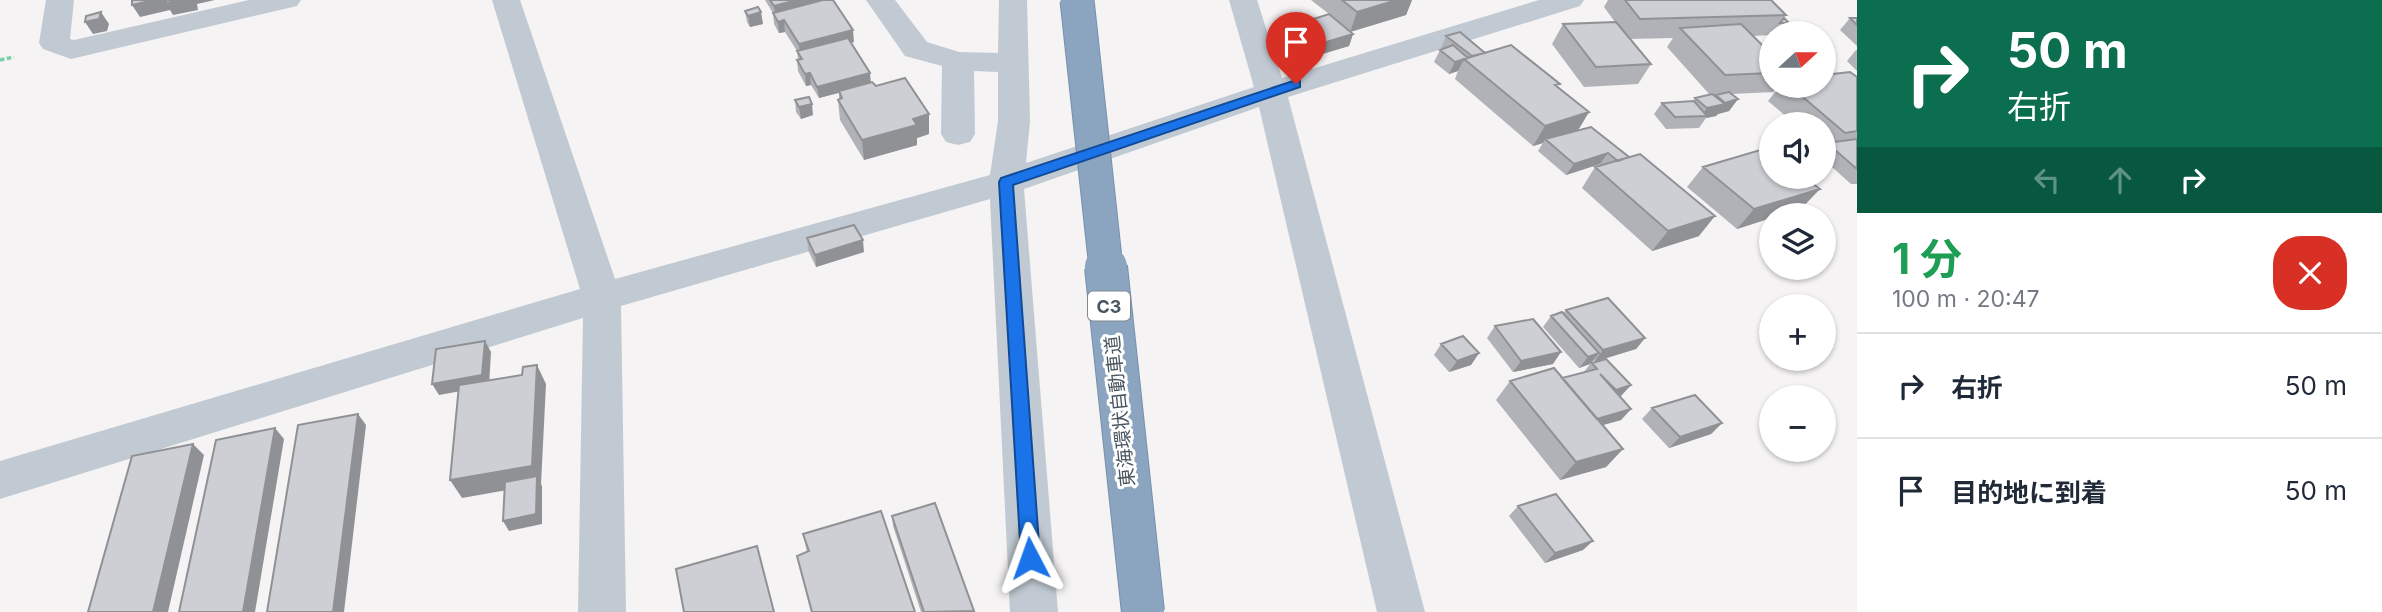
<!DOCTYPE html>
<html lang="ja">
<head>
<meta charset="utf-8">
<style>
	:root { --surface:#fff; --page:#f6f6f7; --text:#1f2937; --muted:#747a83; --line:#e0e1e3 }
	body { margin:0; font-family:Inter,"Noto Sans JP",sans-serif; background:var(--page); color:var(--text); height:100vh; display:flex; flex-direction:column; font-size:26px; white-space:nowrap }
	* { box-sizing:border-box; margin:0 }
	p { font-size:23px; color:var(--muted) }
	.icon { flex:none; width:38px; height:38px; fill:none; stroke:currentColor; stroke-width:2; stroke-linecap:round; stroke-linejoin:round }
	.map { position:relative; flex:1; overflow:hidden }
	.side { display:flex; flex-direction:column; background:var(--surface); width:525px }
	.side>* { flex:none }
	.banner { background:#0b6e4f; color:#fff; overflow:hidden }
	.needle { width:46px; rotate:69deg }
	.buttons { position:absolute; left:1759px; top:21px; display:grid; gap:14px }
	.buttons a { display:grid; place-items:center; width:77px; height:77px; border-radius:50%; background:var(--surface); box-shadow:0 2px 5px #0004; font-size:35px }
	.pin { position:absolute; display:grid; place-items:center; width:60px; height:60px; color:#fff; margin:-72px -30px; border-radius:50% 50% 50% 0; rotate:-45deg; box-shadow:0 0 7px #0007 }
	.pin .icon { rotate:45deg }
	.me { position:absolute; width:77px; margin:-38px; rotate:356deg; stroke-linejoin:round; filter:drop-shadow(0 0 5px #0008) }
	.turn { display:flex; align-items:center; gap:24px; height:147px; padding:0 35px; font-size:32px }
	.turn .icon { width:91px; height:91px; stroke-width:2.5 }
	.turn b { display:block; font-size:49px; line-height:60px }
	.lanes { display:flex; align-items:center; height:66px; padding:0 35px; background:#0003; justify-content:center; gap:35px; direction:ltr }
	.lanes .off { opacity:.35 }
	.round { display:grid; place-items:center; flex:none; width:74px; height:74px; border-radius:28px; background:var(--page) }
	.summary { display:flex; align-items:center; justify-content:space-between; height:119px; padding:0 35px }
	h1 { font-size:42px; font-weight:700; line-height:52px; color:#1e9e55 }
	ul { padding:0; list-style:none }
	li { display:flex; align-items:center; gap:21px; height:105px; padding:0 35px; border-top:2px solid var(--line) }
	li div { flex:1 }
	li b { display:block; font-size:26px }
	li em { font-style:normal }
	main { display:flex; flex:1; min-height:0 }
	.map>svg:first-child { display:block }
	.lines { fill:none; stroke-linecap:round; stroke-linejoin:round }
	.path { stroke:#7ad0a6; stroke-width:3.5; stroke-dasharray:4.5 2.5; stroke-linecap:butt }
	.street { fill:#c1cad2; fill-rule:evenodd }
	.highway-bridge-far1-casing { stroke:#7690ad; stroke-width:35; stroke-linecap:butt }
	.highway-bridge-casing { stroke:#7690ad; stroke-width:44; stroke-linecap:butt }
	.highway-bridge-far1 { stroke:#8ba5c1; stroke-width:33 }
	.highway-bridge { stroke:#8ba5c1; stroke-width:42 }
	.wall { fill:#b0b2b7 }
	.shaded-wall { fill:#909195 }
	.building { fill:#cdcfd5; stroke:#909195; stroke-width:2 }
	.route { fill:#1a73e8; stroke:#114b97; stroke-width:2 }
	.labels { text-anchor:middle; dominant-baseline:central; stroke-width:6; stroke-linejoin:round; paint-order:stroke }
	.shield { fill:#fff; stroke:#808990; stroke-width:2 }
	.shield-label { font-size:18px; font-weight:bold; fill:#4a5661 }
	.street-label { font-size:19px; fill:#4a5661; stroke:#fff }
</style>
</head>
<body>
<main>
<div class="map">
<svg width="1857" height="612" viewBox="0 0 1857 612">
	<rect width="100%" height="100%" fill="#f5f3f3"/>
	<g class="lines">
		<path class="path" d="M0 60 14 57"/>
		<path class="street" d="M46 0H74L70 39 74 40 249 0H301L297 6 71 59 43 49 39 43Z
			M492 0H520L615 279 990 175 998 121V72L974 71 975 134 970 142 958 145 946 142 941 134 942 66 905 56 866 0H895L927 42 959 52 998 53 999 0H1027L1030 121 1026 163 1254 87 1229 0H1257L1282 78 1539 0H1584L1580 6 1288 97 1425 612H1377L1259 107 1024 189 1058 612H1010L990 199 621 306 626 612H578L583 318 0 499V461L580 289Z"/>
		<defs>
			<path id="highway-bridge-far1" d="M1077 0 1106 268"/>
			<path id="highway-bridge" d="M1106 267 1143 612"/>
		</defs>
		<use href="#highway-bridge-far1" class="highway-bridge-far1-casing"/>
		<use href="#highway-bridge" class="highway-bridge-casing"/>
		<use href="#highway-bridge-far1" class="highway-bridge-far1"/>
		<use href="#highway-bridge" class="highway-bridge"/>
	</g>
	<path class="wall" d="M765 0H833L854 42 851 43 871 82 876 86 929 114V134L917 138V145L864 160 840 120 838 100 839 99V93L819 98 811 85 806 86 798 71 797 60 798 59 797 51 785 32 779 33 774 24 773 13Z
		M1311 0H1412L1406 15 1350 32 1353 34 1349 46 1309 58 1305 53 1296 56 1283 44 1287 33 1289 32 1291 26 1329 14Z
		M1608 0H1771L1786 15 1784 18 1789 23 1781 33H1771V35L1753 36 1771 54V86H1778L1773 92 1732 94 1738 99 1729 111 1718 114 1716 116 1706 118 1699 128 1666 129 1654 114 1662 103 1693 101 1695 98 1710 95 1667 47 1673 38 1630 39 1651 64 1638 84 1584 87 1552 44 1563 24 1615 22 1604 7Z
		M745 11 763 24 750 27 747 22Z
		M1850 18H1857V46L1840 30Z
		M1446 36 1485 53 1558 87 1589 112 1578 130 1591 127 1699 236 1652 251 1582 188 1595 167 1602 166 1600 164 1566 175 1538 151 1543 143 1533 146 1455 79 1458 71 1449 74 1434 62 1440 50 1442 49 1441 48Z
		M1856 50H1857V71L1847 61Z
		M1857 77V184H1851L1824 160V124H1795L1768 101 1780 86H1824Z
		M795 100 813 115 801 119 796 112Z
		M1703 167 1801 209 1771 215V218L1737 229 1687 187Z
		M807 238 864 252 816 267 808 250Z
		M1566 310 1645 338 1636 349 1593 361 1592 363 1631 385 1620 396 1631 409 1621 420 1603 425 1623 449 1606 467 1560 480 1496 400 1510 381 1562 378 1584 372 1590 364 1579 368 1543 327 1551 316 1563 313Z
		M1495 326 1553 364 1513 372 1487 338Z
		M1441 344 1479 353 1471 365 1449 372 1434 355Z
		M1652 408 1722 423 1711 434 1669 448 1642 419Z
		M1518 506 1583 550 1545 563 1509 516Z
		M892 516 974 612H921L893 526Z
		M803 534 915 612H811L797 556 807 552Z"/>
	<path class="shaded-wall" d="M154 0H215L197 4 198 10 173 15 170 10 140 17 132 5Z
		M797 0H828L775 17 774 6Z
		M1397 0H1412L1406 15 1350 32 1357 12Z
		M101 12 109 24 107 31 93 34 85 22Z
		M761 12 763 24 750 27 748 16Z
		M784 20 785 32 779 33 778 22Z
		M853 30 854 42 800 56 799 44Z
		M1353 34 1349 46 1309 58 1313 46Z
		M1309 42 1305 53 1296 56 1300 44Z
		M1464 59 1458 71 1449 74 1455 62Z
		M810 73 811 85 806 86 805 74Z
		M870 73 871 84 819 98 817 87Z
		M1738 99 1729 111 1718 114 1716 116 1706 118 1707 116H1701L1707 108 1724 105 1725 103Z
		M812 104 813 115 801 119 799 107Z
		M1589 112 1577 132 1545 139 1543 143 1533 146 1545 126Z
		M929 114V134L917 138V145L864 160 862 140 913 119Z
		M1608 153 1600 164 1566 175 1574 164Z
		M1820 189 1801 209 1780 215H1771V218L1737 229 1754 209Z
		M1715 216 1699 236 1652 251 1668 231Z
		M863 240 864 252 816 267 815 255Z
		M1645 338 1636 349 1594 362 1603 350Z
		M485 341 491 352 489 386 439 395 432 384Z
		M1561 352 1553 364 1513 372 1521 361Z
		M1479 353 1471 365 1449 372 1457 361Z
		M1599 353 1590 364 1579 368 1588 357Z
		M537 365 546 384 541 484 542 486V524L509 531 503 521 536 485 462 498 450 480Z
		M1631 385 1621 396 1607 401 1616 390Z
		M1631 409 1621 420 1585 430 1595 419Z
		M358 414 366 425 344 612H333Z
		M1722 423 1711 434 1669 448 1680 437Z
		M275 428 284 439 255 612H243Z
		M193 444 204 455 168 612H153Z
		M1623 449 1606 467 1560 480 1576 462Z
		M1593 541 1583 550 1545 563 1555 553Z"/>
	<path class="building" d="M132 0H154L132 5Z
		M166 0H181L166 3Z
		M770 0H797L774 6Z
		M823 0H833L853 30 799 44 784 20 778 22 773 13Z
		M1342 0H1397L1357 12Z
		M1625 0H1771L1786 15 1640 19Z
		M758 7 761 12 748 16 745 11Z
		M101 12 99 19 85 22 86 16Z
		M1329 14 1353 34 1313 46 1309 42 1300 44 1287 33 1295 30 1291 26Z
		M1784 18 1789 23H1780Z
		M1850 18H1857V25Z
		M1616 22 1651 64 1596 67 1563 24Z
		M1741 24 1771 54V73L1725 75 1680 28Z
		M1460 32 1485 53 1472 56 1446 36Z
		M848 38 870 73 817 87 810 73 805 74 797 60 802 59 797 51Z
		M1453 45 1468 58 1455 62 1440 50Z
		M1511 45 1560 84 1555 85 1589 112 1545 126 1464 59Z
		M1850 72 1857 77V131L1845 133 1790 86H1824V75Z
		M905 78 929 114 913 119 917 125 862 140 838 100 842 98 839 91 872 82 876 86Z
		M1729 92 1738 99 1725 103 1716 95Z
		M1712 94 1725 104 1707 108 1695 98Z
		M809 97 812 104 799 107 795 100Z
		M1694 101 1707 116 1675 117 1662 103Z
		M1591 127 1629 157 1618 161 1608 153 1574 164 1545 139Z
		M1857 139V169L1827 143Z
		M1767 148 1771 151V177H1804L1820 189 1754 209 1703 167Z
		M1640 154 1715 216 1668 231 1595 167Z
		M854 225 863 240 815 255 807 238Z
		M1608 298 1645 338 1603 350 1566 310Z
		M1562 312 1599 353 1588 357 1551 316Z
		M1533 319 1561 352 1521 361 1495 326Z
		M1463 336 1479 353 1457 361 1441 344Z
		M485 341 482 375 432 384 436 349Z
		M1606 359 1631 385 1616 390 1600 374 1631 409 1597 419 1562 378 1597 369 1592 363Z
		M537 365 532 466 450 480 459 385 522 375 523 367Z
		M1554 368 1623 449 1576 462 1510 381Z
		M1695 395 1722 423 1680 437 1652 408Z
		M358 414 333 612H267L298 425Z
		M275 428 243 612H179L216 440Z
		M193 444 153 612H88L132 456Z
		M537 476 536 514 503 521 505 482Z
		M1556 494 1593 541 1555 553 1518 506Z
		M935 503 974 611 924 612 892 516Z
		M881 511 915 612H812L797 556 809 551 803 534Z
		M757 546 774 612H684L676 569Z"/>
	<path class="route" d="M1296 80 1300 81V87L1013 185 1040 558 1037 565 1030 567 1024 565 1021 558 999 182 1001 178Z"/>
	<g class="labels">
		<rect class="shield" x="1088" y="291.5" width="42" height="29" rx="5"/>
		<g class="shield-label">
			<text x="1109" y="306">C3</text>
		</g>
		<g class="street-label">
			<text transform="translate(1120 411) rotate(-96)">東海環状自動車道</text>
		</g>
	</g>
</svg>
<div class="buttons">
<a><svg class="needle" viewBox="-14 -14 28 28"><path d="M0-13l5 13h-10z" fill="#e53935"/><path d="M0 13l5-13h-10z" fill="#747a83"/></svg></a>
<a><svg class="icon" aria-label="sound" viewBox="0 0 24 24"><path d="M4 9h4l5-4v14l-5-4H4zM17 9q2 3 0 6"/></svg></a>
<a><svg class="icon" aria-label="layers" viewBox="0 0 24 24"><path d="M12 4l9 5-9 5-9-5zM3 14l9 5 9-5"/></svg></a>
<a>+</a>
<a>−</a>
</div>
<div class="pin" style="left:1296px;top:84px;background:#d93025"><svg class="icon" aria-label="arrive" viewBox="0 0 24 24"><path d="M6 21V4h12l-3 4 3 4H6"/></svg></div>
<svg class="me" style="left:1030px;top:558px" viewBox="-20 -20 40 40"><path d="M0-17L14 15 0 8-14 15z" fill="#1a73e8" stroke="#fff" stroke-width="4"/></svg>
</div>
<section class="side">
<div class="banner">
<div class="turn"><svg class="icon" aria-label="right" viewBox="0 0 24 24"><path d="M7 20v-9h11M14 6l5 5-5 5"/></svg><div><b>50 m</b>右折</div></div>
<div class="lanes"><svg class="icon off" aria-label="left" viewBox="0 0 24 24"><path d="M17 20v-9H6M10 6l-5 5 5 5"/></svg><svg class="icon off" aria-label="ahead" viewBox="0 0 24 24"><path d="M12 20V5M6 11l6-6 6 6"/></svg><svg class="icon" aria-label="right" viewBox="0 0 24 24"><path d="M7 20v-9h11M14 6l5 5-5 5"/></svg></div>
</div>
<div class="summary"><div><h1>1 分</h1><p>100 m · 20:47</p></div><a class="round" style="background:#d93025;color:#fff"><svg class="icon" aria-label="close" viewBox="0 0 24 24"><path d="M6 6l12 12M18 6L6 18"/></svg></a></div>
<ul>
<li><svg class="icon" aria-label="right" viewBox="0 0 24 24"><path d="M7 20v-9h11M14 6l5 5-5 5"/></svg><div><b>右折</b></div><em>50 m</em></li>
<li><svg class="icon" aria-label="arrive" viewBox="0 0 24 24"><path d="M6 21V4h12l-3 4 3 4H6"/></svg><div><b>目的地に到着</b></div><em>50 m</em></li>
</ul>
</section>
</main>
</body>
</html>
